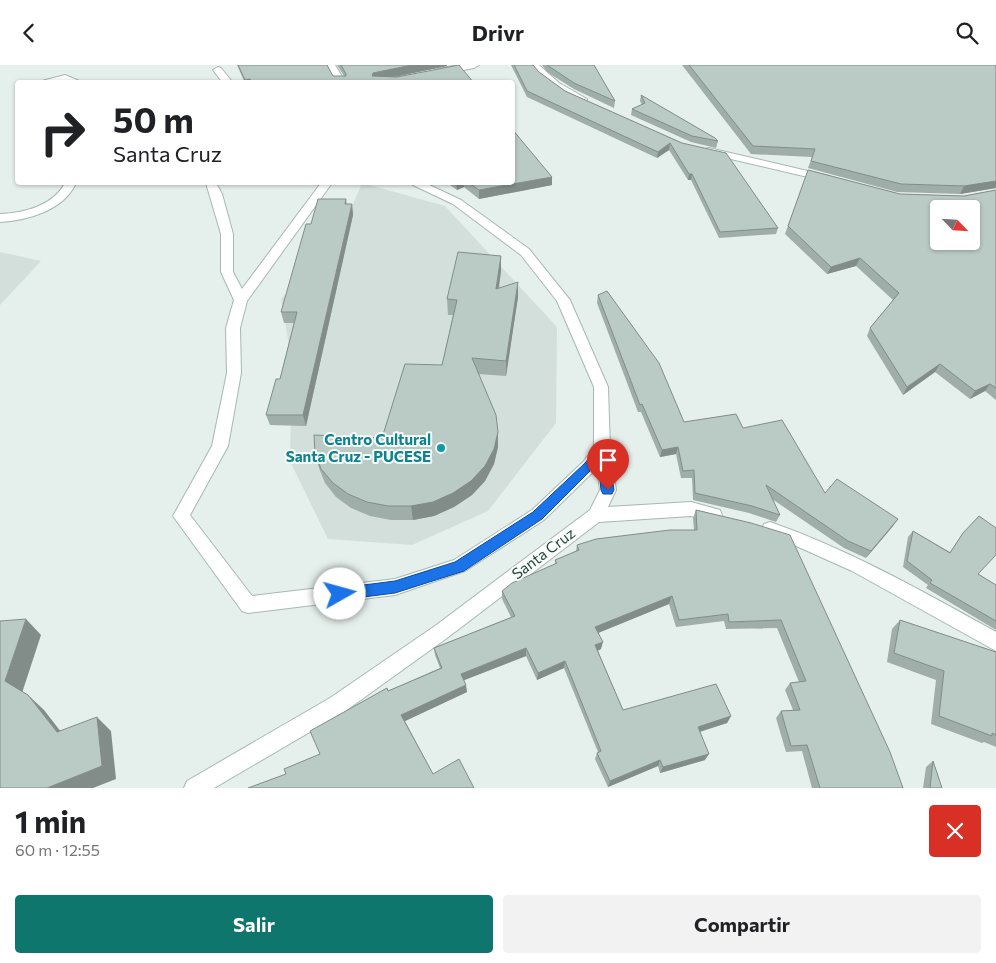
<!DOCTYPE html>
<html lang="es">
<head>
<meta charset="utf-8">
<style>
	:root { --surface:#fff; --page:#f2f2f2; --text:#202124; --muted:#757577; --accent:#0f766e }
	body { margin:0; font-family:Commissioner,sans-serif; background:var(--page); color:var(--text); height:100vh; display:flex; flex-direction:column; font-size:19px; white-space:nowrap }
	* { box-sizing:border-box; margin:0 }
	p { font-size:16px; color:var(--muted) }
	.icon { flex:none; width:28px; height:28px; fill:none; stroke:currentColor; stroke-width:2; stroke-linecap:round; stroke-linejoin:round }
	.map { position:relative; height:723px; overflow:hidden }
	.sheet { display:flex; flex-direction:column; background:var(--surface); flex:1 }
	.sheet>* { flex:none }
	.banner { position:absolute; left:15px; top:15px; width:500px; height:105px; border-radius:5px; box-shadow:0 1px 4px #0004; background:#fff; color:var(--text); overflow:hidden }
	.needle { width:32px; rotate:115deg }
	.controls { position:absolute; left:930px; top:135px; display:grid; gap:10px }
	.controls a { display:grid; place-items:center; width:50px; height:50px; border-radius:5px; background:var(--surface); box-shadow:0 1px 4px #0004; font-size:25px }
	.pin { position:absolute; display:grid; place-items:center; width:42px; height:42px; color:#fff; margin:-51px -21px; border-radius:50% 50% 50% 0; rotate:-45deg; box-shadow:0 0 5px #0007 }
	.pin .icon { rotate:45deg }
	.me { position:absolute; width:55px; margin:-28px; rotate:83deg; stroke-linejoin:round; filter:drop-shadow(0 0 4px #0008) }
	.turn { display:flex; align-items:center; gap:18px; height:105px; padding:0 15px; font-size:22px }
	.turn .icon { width:65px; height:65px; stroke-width:2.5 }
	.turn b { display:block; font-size:35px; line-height:42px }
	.round { display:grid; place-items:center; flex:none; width:52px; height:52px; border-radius:5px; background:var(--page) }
	.headline { display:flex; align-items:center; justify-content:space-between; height:85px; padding:0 15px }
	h1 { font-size:30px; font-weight:700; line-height:38px }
	.primary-button { display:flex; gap:10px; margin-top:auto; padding:10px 15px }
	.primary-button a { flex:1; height:58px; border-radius:5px; background:var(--accent); color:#fff; font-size:20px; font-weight:700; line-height:58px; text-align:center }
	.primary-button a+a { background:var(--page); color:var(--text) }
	header { display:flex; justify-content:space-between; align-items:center; height:65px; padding:0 15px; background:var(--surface); font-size:22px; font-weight:700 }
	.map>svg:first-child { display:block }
	.built { fill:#d3dfda }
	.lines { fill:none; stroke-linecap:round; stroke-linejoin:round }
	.minor-casing { stroke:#a7b8b3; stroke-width:2 }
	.minor { fill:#fff; fill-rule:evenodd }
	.wall { fill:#a0aea9 }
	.shaded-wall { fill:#828d89 }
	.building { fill:#bacac4; stroke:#828d89; fill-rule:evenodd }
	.route { fill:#1a73e8; stroke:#114b97 }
	.culture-dot { fill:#0f9aa8; stroke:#f7fbf9; stroke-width:2 }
	.labels { text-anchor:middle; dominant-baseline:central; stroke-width:4; stroke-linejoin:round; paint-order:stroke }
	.culture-label { font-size:15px; font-weight:bold; fill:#0d838f; stroke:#f7fbf9; text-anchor:end }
	.street-label { font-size:15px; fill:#23433c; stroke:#f7fbf9 }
</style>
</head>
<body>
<header><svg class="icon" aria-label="back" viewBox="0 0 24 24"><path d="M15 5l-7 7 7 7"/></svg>Drivr<svg class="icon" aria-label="search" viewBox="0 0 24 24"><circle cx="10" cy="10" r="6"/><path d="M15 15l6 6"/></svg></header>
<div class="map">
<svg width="996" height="723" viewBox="0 0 996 723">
	<rect width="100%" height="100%" fill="#e5efeb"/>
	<path class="built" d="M362 118 445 141 557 262 556 358 488 446 412 480 328 474 290 396 292 297 281 234 344 160Z
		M0 187 41 196 0 240Z"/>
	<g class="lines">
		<defs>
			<path id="minor" d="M325 0H335L346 18H336Z
				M458 0H479L474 3 441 9 436 6 438 4Z
				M529 0H539L559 18 587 34 586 36C569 39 539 12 529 0Z
				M218 2 221 3 233 18H223L213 5Z
				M65 10 84 18H40L42 16Z
				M709 83 829 111 831 113 825 116 705 88 704 86 705 84Z
				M65 118H76C63 146 28 155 0 157V149C24 148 53 141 65 118Z
				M206 118H216L222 129 233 169V207L242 224 321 118H332L247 236 240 263 241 308 228 381 190 450 252 531 395 514 454 495 532 445 583 397 594 383V322L557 236 521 190 453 139 413 120 412 118H425L461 135 529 184 570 235 608 322 610 385 616 425 608 442 691 437 720 445 722 450 720 455 714 457 691 451 599 457 447 573 344 647 214 723H184L187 716 330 633 435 561 590 445 600 425 597 403 544 455 465 506 395 530 248 548 242 546 173 451 212 381 227 308 226 263 234 235 221 207V169Z
				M770 457C850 485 922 526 996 567V586L852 506 794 480 764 469 762 464 764 459Z"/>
		</defs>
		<use href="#minor" class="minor-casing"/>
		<use href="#minor" class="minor"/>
	</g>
	<path class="wall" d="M237 0H327L333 11H344L337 0H447V1L395 12 474 18H245Z
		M511 0H533L539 7 565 26 682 78 778 163 776 169 719 173 691 115H688L669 85 657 93 527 32Z
		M542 0H594L615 36 614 43 574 24 547 7Z
		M682 0H996V123L960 129 897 127 808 103 812 92 751 89Z
		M641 30 718 76 716 83 691 77 631 50 632 44 642 40 640 36Z
		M808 105 900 129 964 131 996 125V335L985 326 970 334 935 307 903 330 867 271 870 263 893 235 856 201 827 209 785 169Z
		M447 118H512L552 120 479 134 464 122 457 125Z
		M346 134 347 139H352L353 150 306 361 270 360 266 350 280 314 294 258H284L281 247 311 159Z
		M501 191V206L499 223 518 232 506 311 478 309 498 382 494 399 485 416 472 430 454 442 434 451 413 455H391L370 451 351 443 336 432 325 418 319 403 315 388 382 373 442 300 453 250H448L447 234Z
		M598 230 684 357 743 363 825 428 898 454 893 461 866 493 844 483 772 434 780 450 776 457 749 448 693 435 692 413H681L676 389 660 392 641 347H638L597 238Z
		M696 445 751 458 903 723H812L802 686 786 687 776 653 781 646 793 645 785 625 790 618 799 617 777 563 726 564 724 556 676 562 669 539 598 568 601 584 598 586 623 645 731 651 727 658 700 667 705 695 660 708 658 701 608 722 595 694 597 688 598 687 564 603 537 615 526 591 464 615 467 627 405 656 433 709H286L320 689 388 626 440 603 435 590 434 583 511 552 502 534V526L555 499V495L576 486 577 480 694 465 693 453Z
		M913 466 950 487 963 468 978 509 996 520V565L926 523 928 520 903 502 908 472Z
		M900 555 996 587V682L984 677 982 678 931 659 936 615 887 597 892 564Z
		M933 696 942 723H923L926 702Z"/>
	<path class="shaded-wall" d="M412 0H447V1L374 16 372 11 373 8Z
		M250 14 251 18H246L245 15Z
		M670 78 669 85 657 93 658 87Z
		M689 109H692L691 115H688Z
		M552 112V120L479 134V125Z
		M996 116V123L960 129 964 121Z
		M456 118H464V122L457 125Z
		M352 139 353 150 306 361 303 350Z
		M501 191V206L496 239V224Z
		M860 193 856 201 827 209 831 202Z
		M518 217V232L506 311V296Z
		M940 299 935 307 903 330 907 322Z
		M990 319 985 326 970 334 975 326Z
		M498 367V382L494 399 485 416 472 430 454 442 434 451 413 455 411 441Z
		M678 382 676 389 660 392 662 385Z
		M898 454 893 461 866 493 871 486Z
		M672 531 669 539 593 570 595 562Z
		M26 554 41 570 21 631 5 616Z
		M603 577 601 584 594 587 595 580Z
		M526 583V591L462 616 461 609Z
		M565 596 564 603 537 615 538 608Z
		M466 620 467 627 403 657 401 650Z
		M28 630 44 645 72 681 57 667Z
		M731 651 727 658 695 668 698 662Z
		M97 652 111 666 116 714 93 723H47Z
		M709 689 705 695 660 708 663 702Z
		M660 695 658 701 608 722 610 716Z"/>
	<path class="building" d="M238 0H327L333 11H346V9L341 0H412L373 8 372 11 397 12 459 0 474 18H252L250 14 245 15Z
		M514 0H533L539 7 565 26 682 78 726 88 778 163 720 167 692 109H689L670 78 658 87 527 26Z
		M547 0H594L615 36 574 18Z
		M689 0H996V116L964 121 901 119 811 96 815 84 753 81Z
		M641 30 715 73 718 76 692 71 632 44 645 38Z
		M512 64 552 112 479 125 469 118H512Z
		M808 105 900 129 964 131 996 125V323L990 319 975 326 940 299 907 322 870 263 899 228 860 193 831 202 788 161ZM939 144H971V176H939Z
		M318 134H346L345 139H352L303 350H266L276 314H280L297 247H281L306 159H311Z
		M458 187 501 191 496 224 518 217 506 296 472 293 496 350 498 367 494 384 485 401 471 416 453 428 433 437 411 441H388L367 437 348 429 333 418 321 404 315 388 314 370 382 373 405 299 442 300 457 235 447 234Z
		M607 226 659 298 684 357 736 349 743 363 782 355 825 428 837 414 898 454 871 486 848 476 766 420 780 450 752 441 695 428 694 405 683 406 678 382 662 385 642 339 640 340 598 230Z
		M696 445 751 458 790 470 890 687 903 723H820L807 680 791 681 781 646 800 645 790 618 806 616 781 555 729 557 728 549 679 555 672 531 595 562 603 577 595 580 623 645 716 619 731 651 698 662 709 689 663 702 660 695 610 716 597 688 601 686 565 596 538 608 526 583 461 609 466 620 401 650 433 709 459 694 474 723H248L286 709 284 704 320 689 310 666 387 623 388 626 442 603 434 583 515 551 502 526 512 518 557 498 555 495 579 485 577 480 596 474 670 465H697Z
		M979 451 996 463V490L978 509 996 520V556L930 518 932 515 907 496 913 466 950 488 963 468Z
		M26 554 5 616 28 630 57 667 97 652 102 701 47 723H0V556Z
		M900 555 996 587V670L992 668V671L939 651 944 606 894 588Z
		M933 696 942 723H930Z"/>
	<path class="route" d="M602 380 608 385 614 425 612 429H603L601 425 598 398 542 454 464 506 395 528 340 535 335 533 333 529 335 525 340 523 395 516 455 497 533 447 585 398 598 382Z"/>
	<circle class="culture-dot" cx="441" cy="383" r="5"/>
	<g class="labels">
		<g class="culture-label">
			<text x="431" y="374">Centro Cultural<tspan x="431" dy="17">Santa Cruz - PUCESE</tspan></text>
		</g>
		<g class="street-label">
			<text transform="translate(543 488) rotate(-37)">Santa Cruz</text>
		</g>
	</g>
</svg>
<div class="controls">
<a><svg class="needle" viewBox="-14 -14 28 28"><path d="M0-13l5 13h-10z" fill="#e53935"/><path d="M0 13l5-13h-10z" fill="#757577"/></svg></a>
</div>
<div class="pin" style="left:608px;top:425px;background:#d93025"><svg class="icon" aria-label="arrive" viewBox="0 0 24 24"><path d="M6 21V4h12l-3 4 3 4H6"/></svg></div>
<svg class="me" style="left:340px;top:529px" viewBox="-20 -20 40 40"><circle r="19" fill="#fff"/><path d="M0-13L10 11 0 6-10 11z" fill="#1a73e8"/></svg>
<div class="banner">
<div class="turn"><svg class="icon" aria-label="right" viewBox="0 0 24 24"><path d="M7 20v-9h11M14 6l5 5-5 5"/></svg><div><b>50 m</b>Santa Cruz</div></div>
</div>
</div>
<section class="sheet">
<div class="headline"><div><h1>1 min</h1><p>60 m · 12:55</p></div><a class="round" style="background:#d93025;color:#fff"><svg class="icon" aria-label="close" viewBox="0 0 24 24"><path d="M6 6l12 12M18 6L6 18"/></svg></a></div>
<div class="primary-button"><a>Salir</a><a>Compartir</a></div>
</section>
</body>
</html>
